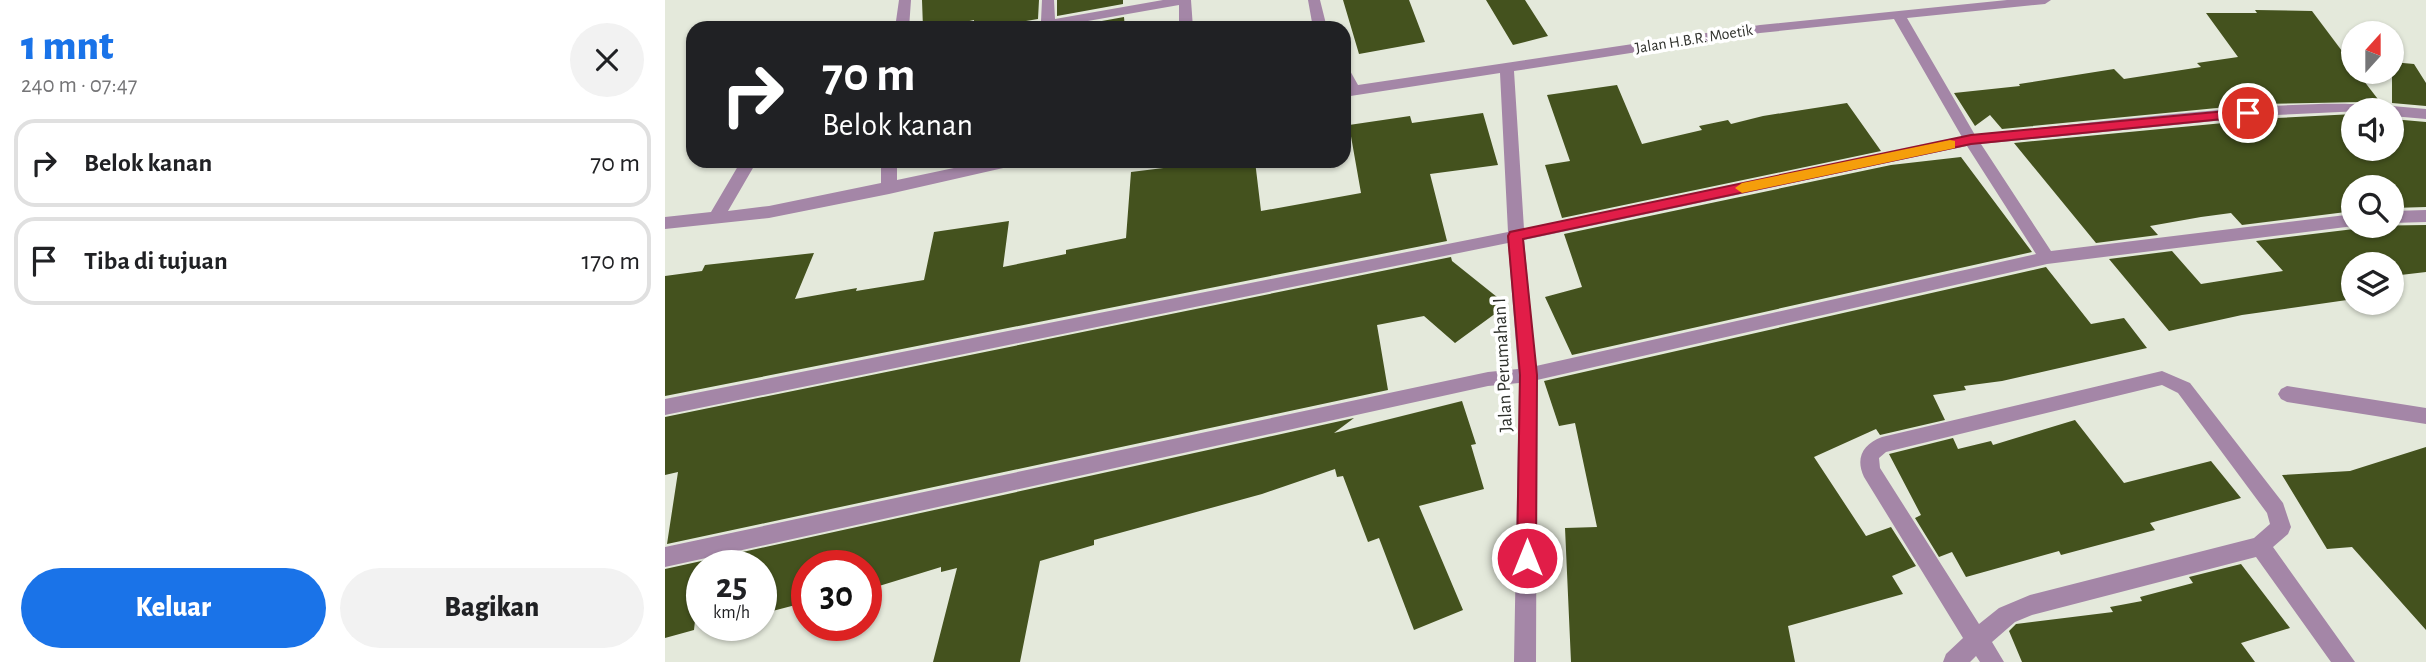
<!DOCTYPE html>
<html lang="id">
<head>
<meta charset="utf-8">
<style>
	:root { --surface:#fff; --page:#f2f2f2; --text:#202124; --muted:#757577; --line:#e0e0e0; --accent:#1a73e8 }
	body { margin:0; font-family:"Alegreya Sans",sans-serif; background:var(--page); color:var(--text); height:100vh; display:flex; flex-direction:column; font-size:26px; white-space:nowrap }
	* { box-sizing:border-box; margin:0 }
	p { font-size:23px; color:var(--muted) }
	.icon { flex:none; width:38px; height:38px; fill:none; stroke:currentColor; stroke-width:2; stroke-linecap:round; stroke-linejoin:round }
	.map { position:relative; flex:1; overflow:hidden }
	.sheet { display:flex; flex-direction:column; background:var(--surface); width:665px }
	.sheet>* { flex:none }
	.guide { position:absolute; left:21px; top:21px; width:665px; height:147px; border-radius:21px; box-shadow:0 2px 5px #0004; background:#202124; color:#fff; overflow:hidden }
	.needle { width:46px; rotate:21deg }
	.controls { position:absolute; left:1676px; top:21px; display:grid; gap:14px }
	.controls a { display:grid; place-items:center; width:63px; height:63px; border-radius:50%; background:var(--surface); box-shadow:0 2px 5px #0004; font-size:35px }
	.speed { position:absolute; left:21px; top:550px; display:flex; gap:14px; font-size:35px; font-weight:700; text-align:center }
	.speed>* { display:grid; place-content:center; width:91px; height:91px; border-radius:50%; background:var(--surface); box-shadow:0 2px 5px #0004; line-height:1 }
	.speed small { font-size:18px; font-weight:400 }
	.speed .limit { border:10px solid #d22; background:#fff; color:#111 }
	.pin { position:absolute; display:grid; place-items:center; width:60px; height:60px; color:#fff; margin:-30px; border:4px solid #fff; border-radius:50%; box-shadow:0 2px 7px #0007 }
	.me { position:absolute; width:77px; margin:-38px; rotate:0deg; stroke-linejoin:round; filter:drop-shadow(0 0 5px #0008) }
	.turn { display:flex; align-items:center; gap:24px; height:147px; padding:0 21px; font-size:32px }
	.turn .icon { width:91px; height:91px; stroke-width:2.5 }
	.turn b { display:block; font-size:49px; line-height:60px }
	.round { display:grid; place-items:center; flex:none; width:74px; height:74px; border-radius:37px; background:var(--page) }
	.overview { display:flex; align-items:center; justify-content:space-between; height:119px; padding:0 21px }
	h1 { font-size:42px; font-weight:800; line-height:52px; color:var(--accent) }
	.cta { display:flex; gap:14px; margin-top:auto; padding:14px 21px }
	.cta a { flex:1; height:80px; border-radius:42px; background:var(--accent); color:#fff; font-size:28px; font-weight:800; line-height:80px; text-align:center }
	.cta a+a { background:var(--page); color:var(--text) }
	ul { padding:0; list-style:none }
	li { display:flex; align-items:center; gap:21px; height:88px; margin:0 14px 10px; padding:0 7px; border:4px solid var(--line); border-radius:21px }
	li div { flex:1 }
	li b { display:block; font-size:26px }
	li em { font-style:normal }
	main { display:flex; flex:1; min-height:0 }
	.map>svg:first-child { display:block }
	.building { fill:#44521e }
	.lines { fill:none; stroke-linecap:round; stroke-linejoin:round }
	.minor { fill:#a486a7; fill-rule:evenodd }
	.route { fill:#e11d48; stroke:#92132f; stroke-width:2 }
	.slow { fill:#f59e0b }
	.labels { text-anchor:middle; dominant-baseline:central; stroke-width:7; stroke-linejoin:round; paint-order:stroke }
	.far-street-label { font-size:16px; fill:#2f312c; stroke:#fff }
	.street-label { font-size:19px; fill:#2f312c; stroke:#fff }
</style>
</head>
<body>
<main>
<section class="sheet">
<div class="overview"><div><h1>1 mnt</h1><p>240 m · 07:47</p></div><a class="round"><svg class="icon" aria-label="close" viewBox="0 0 24 24"><path d="M6 6l12 12M18 6L6 18"/></svg></a></div>
<ul>
<li><svg class="icon" aria-label="right" viewBox="0 0 24 24"><path d="M7 20v-9h11M14 6l5 5-5 5"/></svg><div><b>Belok kanan</b></div><em>70 m</em></li>
<li><svg class="icon" aria-label="arrive" viewBox="0 0 24 24"><path d="M6 21V4h12l-3 4 3 4H6"/></svg><div><b>Tiba di tujuan</b></div><em>170 m</em></li>
</ul>
<div class="cta"><a>Keluar</a><a>Bagikan</a></div>
</section>
<div class="map">
<svg width="1761" height="662" viewBox="0 0 1761 662">
	<rect width="100%" height="100%" fill="#e4e9db"/>
	<path class="building" d="M257 0H374L373 19 355 22 350 28H309V20L273 28H258Z
		M392 0H458V4L392 16Z
		M678 0H744L760 42 694 54Z
		M821 0H860L883 36 848 45Z
		M1590 10 1647 11 1689 67V72H1692L1719 107 1697 102 1593 104 1337 129 1325 115 1310 126 1289 93 1355 86 1354 84 1449 69 1459 79 1536 67 1532 63 1573 57 1541 13H1592Z
		M459 17 460 28H398Z
		M1727 62 1749 64 1761 83V106L1727 103Z
		M952 85 977 144 1037 130 1034 126 1063 120 1066 124 1098 116 1182 103 1216 151 897 218 880 165 905 161 882 95Z
		M818 113 833 165 765 174 782 241 0 396V276L37 271 40 265 149 253 130 299 192 288 191 291 259 280 269 232 344 221 338 267 401 254V250L461 238 466 172 555 161H590L596 211 696 193 684 125 745 116 747 123Z
		M1689 114V149H1727V119L1761 122V207L1727 208V187H1689V211L1577 225 1566 213 1536 217 1485 226 1493 235 1431 243 1349 143 1611 118Z
		M1296 157 1367 252 907 355 880 297 917 287 899 234 1226 165Z
		M1761 225V272L1727 276V264H1689V299L1577 315 1504 331 1444 259 1507 251 1536 284 1618 271 1591 241 1689 229 1692 226Z
		M786 257 787 261 842 305 790 343 759 316 712 325 723 390 2 544 13 472 0 475V417Z
		M1381 267 1426 324 1459 318 1482 348 1337 381 1299 386 1301 390 1268 395 1280 420 1215 435 1211 429 1149 457 1201 536 1226 527 1251 566 1227 576 1238 594 1123 626 1130 662H906L900 528 932 527 910 423 894 426 879 381Z
		M797 401 811 444 806 445 819 489 754 506 798 610 749 630 714 538 703 542 678 476 672 477 670 469 597 494 429 540V545L375 561 355 662H268L292 568 276 572V567L201 590V565H142V602L96 614V565H36L29 630 0 638V569L689 418 669 433Z
		M1410 420 1459 483 1546 461 1576 498 1485 523 1490 530 1396 555 1394 551 1301 577 1287 552 1274 557 1250 518 1256 515 1224 454 1288 438 1293 449 1326 441 1328 445Z
		M1761 447V630L1687 547 1662 549 1617 475 1685 471Z
		M1576 564 1625 628 1576 643 1590 662H1357L1344 631 1351 624 1448 612 1445 607 1477 601 1475 597 1528 583 1524 577Z"/>
	<g class="lines">
		<path class="minor" d="M234 0H246L244 28H230Z
			M377 0H389L390 19 498 0H526L528 28H514V5L383 28H353L355 25 376 21Z
			M643 0H655L662 28H648Z
			M1342 0H1386L1380 4 1242 18 1310 135C1361 130 1698 88 1718 110L1611 115 1316 144 1386 251 1689 214V226L1382 264 872 380 871 662H849L854 383 823 386 0 567V547L823 372 853 369 843 243 0 415V399L843 232 835 73 679 97V68L684 69 693 85 1095 25ZM1229 19 1297 137 859 229 849 71 1095 33ZM1302 146 1371 254 871 366 859 240Z
			M1727 106 1761 109V119L1727 116V110H1720Z
			M76 161H92L63 211 104 206 216 183V161H232V180L322 161H355L347 166 224 194 104 218 0 229V217L46 212Z
			M1761 210V222L1727 223V211Z
			M1497 371 1525 383 1618 503 1626 527 1623 534 1608 547 1690 662H1666L1591 557 1367 615 1350 622 1327 642 1339 662H1315L1311 656 1305 662H1278L1281 654 1298 638 1199 477C1190 458 1198 444 1217 437ZM1497 385 1513 393 1602 513 1605 524 1589 538 1365 595 1334 608 1314 624 1215 468 1214 458 1221 452Z
			M1622 386 1761 408V424L1622 402 1616 399 1613 394 1616 389Z"/>
	</g>
	<path class="route" d="M1583 109 1590 113 1588 116 1306 144 858 239 872 375 871 558 868 564 862 566 855 564 852 558 855 375 843 236 845 232 1306 135Z"/>
	<path class="slow" d="M1285 140 1290 141V148L1077 193 1070 188 1077 183Z"/>
	<g class="labels">
		<g class="far-street-label">
			<text transform="translate(1029 39) rotate(-9)">Jalan H.B.R. Moetik</text>
		</g>
		<g class="street-label">
			<text transform="translate(838 365) rotate(-93)">Jalan Perumahan I</text>
		</g>
	</g>
</svg>
<div class="controls">
<a><svg class="needle" viewBox="-14 -14 28 28"><path d="M0-13l5 13h-10z" fill="#e53935"/><path d="M0 13l5-13h-10z" fill="#757577"/></svg></a>
<a><svg class="icon" aria-label="sound" viewBox="0 0 24 24"><path d="M4 9h4l5-4v14l-5-4H4zM17 9q2 3 0 6"/></svg></a>
<a><svg class="icon" aria-label="search" viewBox="0 0 24 24"><circle cx="10" cy="10" r="6"/><path d="M15 15l6 6"/></svg></a>
<a><svg class="icon" aria-label="layers" viewBox="0 0 24 24"><path d="M12 4l9 5-9 5-9-5zM3 14l9 5 9-5"/></svg></a>
</div>
<div class="speed"><div>25<small>km/h</small></div><div class="limit">30</div></div>
<div class="pin" style="left:1583px;top:113px;background:#d93025"><svg class="icon" aria-label="arrive" viewBox="0 0 24 24"><path d="M6 21V4h12l-3 4 3 4H6"/></svg></div>
<svg class="me" style="left:862px;top:558px" viewBox="-20 -20 40 40"><circle r="17" fill="#e11d48" stroke="#fff" stroke-width="3"/><path d="M0-11L8 9 0 5-8 9z" fill="#fff"/></svg>
<div class="guide">
<div class="turn"><svg class="icon" aria-label="right" viewBox="0 0 24 24"><path d="M7 20v-9h11M14 6l5 5-5 5"/></svg><div><b>70 m</b>Belok kanan</div></div>
</div>
</div>
</main>
</body>
</html>
